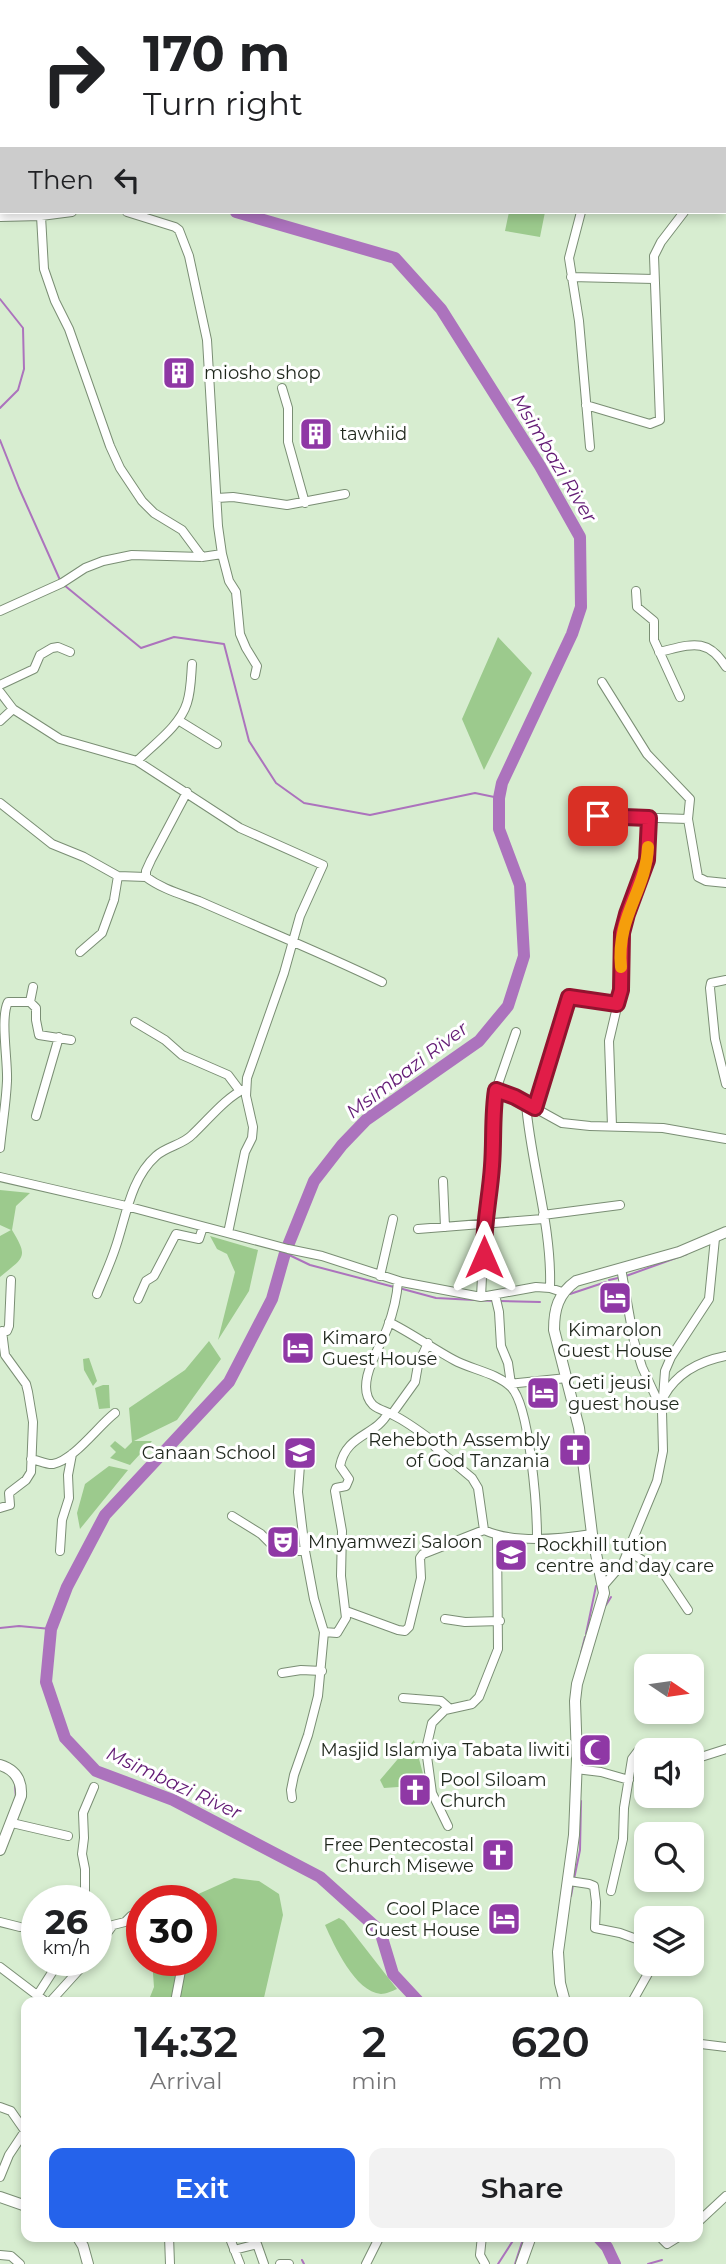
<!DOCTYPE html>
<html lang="en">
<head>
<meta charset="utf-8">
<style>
	:root { --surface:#fff; --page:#f2f2f2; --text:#202124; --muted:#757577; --accent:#2563eb }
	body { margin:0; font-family:Montserrat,sans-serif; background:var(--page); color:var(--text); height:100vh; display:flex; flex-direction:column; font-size:26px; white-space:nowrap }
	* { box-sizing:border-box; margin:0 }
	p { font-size:23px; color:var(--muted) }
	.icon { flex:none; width:38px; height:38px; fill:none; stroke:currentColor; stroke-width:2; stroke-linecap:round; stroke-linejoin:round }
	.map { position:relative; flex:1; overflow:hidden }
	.drawer { position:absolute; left:21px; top:1997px; width:682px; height:245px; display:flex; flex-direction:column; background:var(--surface); border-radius:14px; box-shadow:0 4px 10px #0003 }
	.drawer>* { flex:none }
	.banner { position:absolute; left:0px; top:0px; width:726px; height:214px; box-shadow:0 4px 10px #0003; background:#fff; color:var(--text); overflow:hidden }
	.needle { width:46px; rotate:103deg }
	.fabs { position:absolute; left:634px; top:1654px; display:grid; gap:14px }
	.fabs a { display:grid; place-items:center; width:70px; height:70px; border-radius:14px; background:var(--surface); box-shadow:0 4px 10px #0003; font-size:35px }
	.speed { position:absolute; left:21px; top:1885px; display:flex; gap:14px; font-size:35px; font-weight:700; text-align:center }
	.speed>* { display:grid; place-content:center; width:91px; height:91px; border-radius:50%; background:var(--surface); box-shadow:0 4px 10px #0003; line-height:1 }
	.speed small { font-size:18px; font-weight:400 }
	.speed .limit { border:10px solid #d22; background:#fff; color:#111 }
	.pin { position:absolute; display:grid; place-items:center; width:60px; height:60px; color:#fff; margin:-30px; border-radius:14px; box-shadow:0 4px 10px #0006 }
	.me { position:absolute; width:77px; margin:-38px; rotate:0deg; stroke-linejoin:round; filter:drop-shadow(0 0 5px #0008) }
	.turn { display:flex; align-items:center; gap:24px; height:147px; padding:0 28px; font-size:32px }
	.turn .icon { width:91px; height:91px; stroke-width:2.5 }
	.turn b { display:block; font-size:49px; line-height:60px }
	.then { display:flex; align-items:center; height:66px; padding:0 28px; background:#0003; gap:14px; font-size:26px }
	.eta { display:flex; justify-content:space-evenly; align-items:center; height:119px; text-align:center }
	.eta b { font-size:42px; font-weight:600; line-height:49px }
	.cta { display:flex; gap:14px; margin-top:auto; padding:14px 28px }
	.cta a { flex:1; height:80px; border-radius:14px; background:var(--accent); color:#fff; font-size:28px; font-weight:600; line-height:80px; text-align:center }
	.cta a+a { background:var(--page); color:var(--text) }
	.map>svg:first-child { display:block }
	.green { fill:#9cca8d }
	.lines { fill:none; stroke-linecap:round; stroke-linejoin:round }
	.stream { stroke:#ac73bd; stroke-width:2 }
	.river { stroke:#ac73bd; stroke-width:12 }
	.street-casing { stroke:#7a8e74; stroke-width:10 }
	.secondary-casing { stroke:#7a8e74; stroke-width:12 }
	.street { stroke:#fff; stroke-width:8 }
	.secondary { stroke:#fff; stroke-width:10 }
	.route-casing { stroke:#92132f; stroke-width:18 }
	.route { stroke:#e11d48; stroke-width:12 }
	.slow { stroke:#f59e0b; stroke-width:12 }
	.labels { text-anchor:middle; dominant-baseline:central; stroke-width:6; stroke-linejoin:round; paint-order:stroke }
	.poi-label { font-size:18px; fill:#1f271c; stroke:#fff; text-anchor:start }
	.water-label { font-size:19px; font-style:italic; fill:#621a74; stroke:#fff }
</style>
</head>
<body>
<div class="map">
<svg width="726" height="2264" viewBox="0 0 726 2264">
	<rect width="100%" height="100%" fill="#d7edd0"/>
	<path class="green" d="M509 212H545L540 237 505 231Z
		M498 637 532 673 484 770 462 719Z
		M0 1190 30 1193 16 1206 12 1230C29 1258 24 1257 0 1277V1236L11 1230 0 1225Z
		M210 1236 258 1250 249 1291 218 1340 235 1272 227 1254 217 1249Z
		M209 1341 221 1359 177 1420 134 1441H152L130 1465 110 1458 116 1452 110 1446 115 1441 125 1449 132 1442 129 1408 185 1370Z
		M89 1358 97 1381 93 1386 84 1370 83 1359Z
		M103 1385H109L110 1408 99 1409 95 1388Z
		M109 1466 128 1470 80 1529 77 1513 85 1484Z
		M414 1740 426 1785 384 1788 380 1780Z
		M234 1878 259 1881 279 1894 283 1915 263 2002H148L154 1987 152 1960H201V1900H185Z
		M339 1918 344 1921 397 1989C392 1991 386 1994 381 1994 355 1992 334 1945 325 1925Z"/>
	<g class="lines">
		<path class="stream" d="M0 299 23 328 24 369 18 390 0 408
			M0 440 19 488 60 580
			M64 585 141 648 174 637 224 644 249 741 276 783 304 803 370 815 475 793 499 798
			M285 1253 310 1265 394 1287
			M626 1276 687 1254
			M609 1280 618 1278
			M399 1288 436 1298 494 1301
			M570 1294 606 1282
			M500 1301 540 1302
			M606 1605 611 1597
			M0 1628 19 1626 51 1629
			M586 1634 596 1586
			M581 1653 585 1637
			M15 1786 16 1798
			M574 1879 580 1850 581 1801
			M571 1896 573 1885
			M484 2237 500 2236
			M302 2260 304 2264
			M498 2264 516 2236
			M515 2264 524 2236
			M648 2264 662 2260"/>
		<path class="river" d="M141 2V0
			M236 212 395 258 441 309 540 466 580 537 581 607 572 634 502 783 499 798V829L520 885 524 956 508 1006 479 1041 366 1120 342 1145 314 1181 285 1253 272 1299 229 1382 105 1515 67 1587 51 1629 46 1682 65 1738 96 1771 173 1800 320 1877 380 1931 393 1974 419 2002
			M597 2236 607 2247 615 2264"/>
		<defs>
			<path id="street" d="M372 0 376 2
				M464 0V2
				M405 2V0
				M0 15 2 16
				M0 83H2
				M724 192H726
				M127 212 175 227 179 230 189 256 207 340 218 526 222 554 229 581 236 592 240 634 246 648 257 666 255 675
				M581 212 569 258 579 321 590 447
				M41 216 44 269 55 301 69 329 110 446 120 468 142 501 154 513 182 530 202 557
				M0 217 41 216 72 212
				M571 277 654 279
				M282 388 288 408V442L305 503
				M586 405 650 424 660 420 654 256 661 242 684 212
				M217 498 233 497 287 505 345 494
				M636 591 637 607 654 621V640L680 697
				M0 611 62 583 85 568 103 561 132 555 202 557 222 554
				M659 652C690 645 707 636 726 667
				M602 682 647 754 690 799 688 819 698 877 706 881 726 883
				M0 685 34 669 40 655 52 648 58 647 70 652
				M0 692 13 709 60 739 137 761 240 828 323 865 300 916 284 973 247 1078 246 1096 253 1127 252 1138 245 1152 228 1233
				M178 720 217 744
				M0 721 13 709
				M137 761C154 744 180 726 187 703 191 691 191 677 192 664
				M187 792 151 860 146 871V877C162 889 181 894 199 901 260 928 322 953 382 982
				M0 803 52 844 84 857 118 876 114 900 102 933 80 952
				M598 816 688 819
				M118 876 146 877
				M726 980 711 983 710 988 715 1039 726 1084
				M30 1002 36 1008V1020L39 1035 71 1040
				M135 1022 165 1040 182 1055 228 1075 240 1091
				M496 1090 515 1097 562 1123 590 1126 663 1128 726 1139
				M526 1104C531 1165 552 1226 550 1288
				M535 1108 569 997 617 1004
				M36 1116 59 1037
				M612 1126 609 1041 621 990 622 933 627 914 647 861 649 818
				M0 1148C2 1126 6 1104 7 1081 8 1061 0 1018 8 1002H30L33 987
				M0 1177 126 1206 288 1249 322 1256 402 1282 481 1297 536 1287 550 1288 562 1292
				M443 1181 445 1227
				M543 1215 620 1205
				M418 1229 543 1219
				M621 1268 634 1341 642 1367 661 1408
				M380 1276 393 1219
				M398 1281C397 1298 393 1313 387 1329 379 1349 354 1386 373 1405 379 1410 386 1411 393 1415 406 1421 422 1433 434 1442L435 1447 472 1478 478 1488 484 1530
				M97 1294C103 1279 110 1264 115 1249 126 1218 130 1179 156 1156 167 1146 183 1145 193 1134 210 1118 225 1098 246 1088
				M495 1295 499 1312 501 1346 508 1363 511 1384
				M481 1297 485 1217 492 1166 494 1106 496 1090 516 1032
				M138 1299 146 1281 154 1276 176 1234 199 1239 203 1227
				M389 1322C411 1333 432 1348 454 1360 470 1369 497 1373 511 1387 530 1406 537 1509 537 1538
				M0 1332 7 1331 9 1326 11 1280
				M508 1384 567 1378
				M664 1396C677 1373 700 1361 726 1356
				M392 1414 415 1382 418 1365 428 1343
				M31 1459C38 1460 47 1465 53 1464 74 1460 98 1426 115 1413
				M0 1508 10 1505 9 1493 26 1480 31 1472 33 1422 28 1392 26 1384 5 1355 2 1331
				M232 1516 261 1534 278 1551H305
				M60 1551 62 1520 69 1498 68 1475 72 1454
				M628 1551 664 1574 688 1610
				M604 1590V1585L623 1563 657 1481 663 1451 662 1411 665 1371 671 1357 709 1299 715 1238
				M346 1611 398 1630 405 1631 409 1627 421 1578 420 1558 423 1554 484 1530C514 1544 560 1539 592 1534
				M445 1619 465 1622 500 1621
				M324 1632 337 1633 346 1618 341 1576 342 1531 335 1491 336 1488 346 1486 349 1479 340 1466C346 1434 376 1436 388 1413
				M282 1673 301 1670 322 1671
				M403 1698 441 1701 449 1708
				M691 1756 701 1757 726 1749
				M576 1769 601 1772 629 1780
				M292 1798 291 1790 294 1775 308 1735 318 1696 324 1632 314 1599 305 1551 298 1492 300 1465 298 1443
				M12 1823 68 1836
				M448 1826 432 1793 426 1749 432 1723 445 1710 472 1704 479 1697 498 1649 497 1536
				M569 1881 589 1884 594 1886 596 1902 595 1928 620 1933 642 1941
				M611 1891 623 1839 624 1808 632 1759 638 1751 646 1760
				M85 1900V1869L82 1854 84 1838 83 1813 94 1787
				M0 1922 20 1927
				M96 1948 113 1925 125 1922 131 1916H142
				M0 1967 46 2002
				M37 1996 60 1960
				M50 2002 88 1960
				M175 2002 183 1960
				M632 2002 650 1970
				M698 2042 701 2044 726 2047
				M0 2107 11 2111 25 2131 9 2155 0 2177
				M698 2222 726 2196
				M169 2236 170 2264
				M229 2236 240 2264
				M482 2236 480 2255 485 2264
				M659 2236 667 2244 680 2236
				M234 2250 257 2244 264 2264
				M0 2255 11 2256 20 2264
				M280 2264H289
				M366 2264 380 2236"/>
			<path id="secondary" d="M0 1765C16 1770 22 1781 21 1796L0 1850
				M565 2002 560 1983 558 1952 574 1835 577 1759 575 1701 577 1684 604 1593 592 1534 579 1428 554 1330C554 1309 558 1294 576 1281L679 1252 726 1232
				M0 2197 26 2206
				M77 2236 83 2246 88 2264
				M521 2264 531 2236"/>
		</defs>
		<use href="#street" class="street-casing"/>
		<use href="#secondary" class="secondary-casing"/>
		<use href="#street" class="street"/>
		<use href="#secondary" class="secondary"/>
	</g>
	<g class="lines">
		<defs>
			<path id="route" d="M484 1257C483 1225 490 1197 492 1166 494 1140 492 1115 496 1090L515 1097 535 1108 569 997 617 1004 621 990 622 933 627 914 647 860 649 818 598 816"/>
		</defs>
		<use href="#route" class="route-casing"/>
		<use href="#route" class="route"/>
		<path class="slow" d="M621 967C616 917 646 891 648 847"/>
	</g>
	<defs>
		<symbol id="building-square" viewBox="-11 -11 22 22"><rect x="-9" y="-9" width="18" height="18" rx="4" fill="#8f38a5" stroke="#fff"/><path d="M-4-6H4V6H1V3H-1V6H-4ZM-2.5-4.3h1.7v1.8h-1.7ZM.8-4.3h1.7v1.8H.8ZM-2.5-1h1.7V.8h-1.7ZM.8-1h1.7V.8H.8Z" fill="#fff"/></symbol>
		<symbol id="hotel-square" viewBox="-11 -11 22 22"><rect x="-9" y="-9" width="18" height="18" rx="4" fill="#8f38a5" stroke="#fff"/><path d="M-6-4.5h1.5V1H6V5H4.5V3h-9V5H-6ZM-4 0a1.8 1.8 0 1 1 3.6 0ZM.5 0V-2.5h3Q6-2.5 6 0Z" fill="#fff"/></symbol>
		<symbol id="church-square" viewBox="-11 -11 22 22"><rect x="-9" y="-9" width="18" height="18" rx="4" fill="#8f38a5" stroke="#fff"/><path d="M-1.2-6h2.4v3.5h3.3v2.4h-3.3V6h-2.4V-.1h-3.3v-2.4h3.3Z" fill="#fff"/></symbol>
		<symbol id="school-square" viewBox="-11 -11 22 22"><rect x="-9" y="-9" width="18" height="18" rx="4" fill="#8f38a5" stroke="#fff"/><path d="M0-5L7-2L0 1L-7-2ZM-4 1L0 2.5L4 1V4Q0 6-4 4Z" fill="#fff"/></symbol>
		<symbol id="theatre-square" viewBox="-11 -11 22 22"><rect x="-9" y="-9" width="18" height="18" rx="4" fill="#8f38a5" stroke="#fff"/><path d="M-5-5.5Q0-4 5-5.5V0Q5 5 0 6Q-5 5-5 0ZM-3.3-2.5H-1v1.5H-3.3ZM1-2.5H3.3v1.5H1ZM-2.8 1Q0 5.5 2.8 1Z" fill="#fff"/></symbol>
		<symbol id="mosque-square" viewBox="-11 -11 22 22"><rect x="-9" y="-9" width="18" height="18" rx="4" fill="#8f38a5" stroke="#fff"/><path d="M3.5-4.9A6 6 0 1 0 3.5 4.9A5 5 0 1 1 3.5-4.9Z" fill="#fff"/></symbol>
	</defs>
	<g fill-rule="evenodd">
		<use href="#building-square" x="160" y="354" width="38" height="38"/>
		<use href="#building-square" x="297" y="415" width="38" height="38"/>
		<use href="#hotel-square" x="596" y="1279" width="38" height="38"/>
		<use href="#hotel-square" x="279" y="1329" width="38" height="38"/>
		<use href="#hotel-square" x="524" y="1374" width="38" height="38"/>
		<use href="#church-square" x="556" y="1431" width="38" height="38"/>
		<use href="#school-square" x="281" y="1434" width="38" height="38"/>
		<use href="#theatre-square" x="264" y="1523" width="38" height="38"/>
		<use href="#school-square" x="492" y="1536" width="38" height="38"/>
		<use href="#mosque-square" x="576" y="1731" width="38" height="38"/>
		<use href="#church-square" x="396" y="1771" width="38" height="38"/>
		<use href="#church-square" x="479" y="1836" width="38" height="38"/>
		<use href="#hotel-square" x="485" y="1900" width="38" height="38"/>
	</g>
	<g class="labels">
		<g class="poi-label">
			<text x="204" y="373">miosho shop</text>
			<text x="340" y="434">tawhiid</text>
			<text x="615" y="1330" text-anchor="middle">Kimarolon<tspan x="615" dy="21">Guest House</tspan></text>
			<text x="322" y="1338">Kimaro<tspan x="322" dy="21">Guest House</tspan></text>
			<text x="568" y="1383">Geti jeusi<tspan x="568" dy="21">guest house</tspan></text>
			<text x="550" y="1440" text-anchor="end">Reheboth Assembly<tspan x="550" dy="21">of God Tanzania</tspan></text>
			<text x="276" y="1453" text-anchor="end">Canaan School</text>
			<text x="308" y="1542">Mnyamwezi Saloon</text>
			<text x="536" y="1545">Rockhill tution<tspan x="536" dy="21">centre and day care</tspan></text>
			<text x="570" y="1750" text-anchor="end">Masjid Islamiya Tabata liwiti</text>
			<text x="440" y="1780">Pool Siloam<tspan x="440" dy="21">Church</tspan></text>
			<text x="474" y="1845" text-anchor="end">Free Pentecostal<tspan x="474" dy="21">Church Misewe</tspan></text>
			<text x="480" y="1909" text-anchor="end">Cool Place<tspan x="480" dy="21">Guest House</tspan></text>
		</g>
		<g class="water-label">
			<text transform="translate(554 458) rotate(59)">Msimbazi River</text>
			<text transform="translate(407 1070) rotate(-37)">Msimbazi River</text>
			<text transform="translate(174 1783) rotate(25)">Msimbazi River</text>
		</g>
	</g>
</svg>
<div class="fabs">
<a><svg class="needle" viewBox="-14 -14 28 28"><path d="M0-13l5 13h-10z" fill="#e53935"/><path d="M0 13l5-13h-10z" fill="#757577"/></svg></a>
<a><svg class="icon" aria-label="sound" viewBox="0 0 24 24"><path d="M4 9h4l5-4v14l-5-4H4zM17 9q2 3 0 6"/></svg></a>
<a><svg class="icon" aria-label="search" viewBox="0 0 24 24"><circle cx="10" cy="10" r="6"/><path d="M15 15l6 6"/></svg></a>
<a><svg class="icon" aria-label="layers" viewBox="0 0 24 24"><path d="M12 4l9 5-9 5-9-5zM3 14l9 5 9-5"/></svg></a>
</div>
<div class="speed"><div>26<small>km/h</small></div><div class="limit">30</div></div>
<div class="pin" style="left:598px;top:816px;background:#d93025"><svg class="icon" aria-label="arrive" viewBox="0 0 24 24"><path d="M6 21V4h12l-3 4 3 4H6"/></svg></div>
<svg class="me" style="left:484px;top:1257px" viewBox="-20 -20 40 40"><path d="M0-17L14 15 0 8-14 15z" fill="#e11d48" stroke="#fff" stroke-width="4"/></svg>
<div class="banner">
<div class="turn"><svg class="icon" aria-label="right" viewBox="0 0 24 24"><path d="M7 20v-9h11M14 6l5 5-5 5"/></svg><div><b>170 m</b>Turn right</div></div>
<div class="then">Then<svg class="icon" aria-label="left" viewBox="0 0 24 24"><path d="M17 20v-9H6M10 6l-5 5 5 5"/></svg></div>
</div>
<section class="drawer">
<div class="eta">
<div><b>14:32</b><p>Arrival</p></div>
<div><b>2</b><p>min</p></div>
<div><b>620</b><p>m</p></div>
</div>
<div class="cta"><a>Exit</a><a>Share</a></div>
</section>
</div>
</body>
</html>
